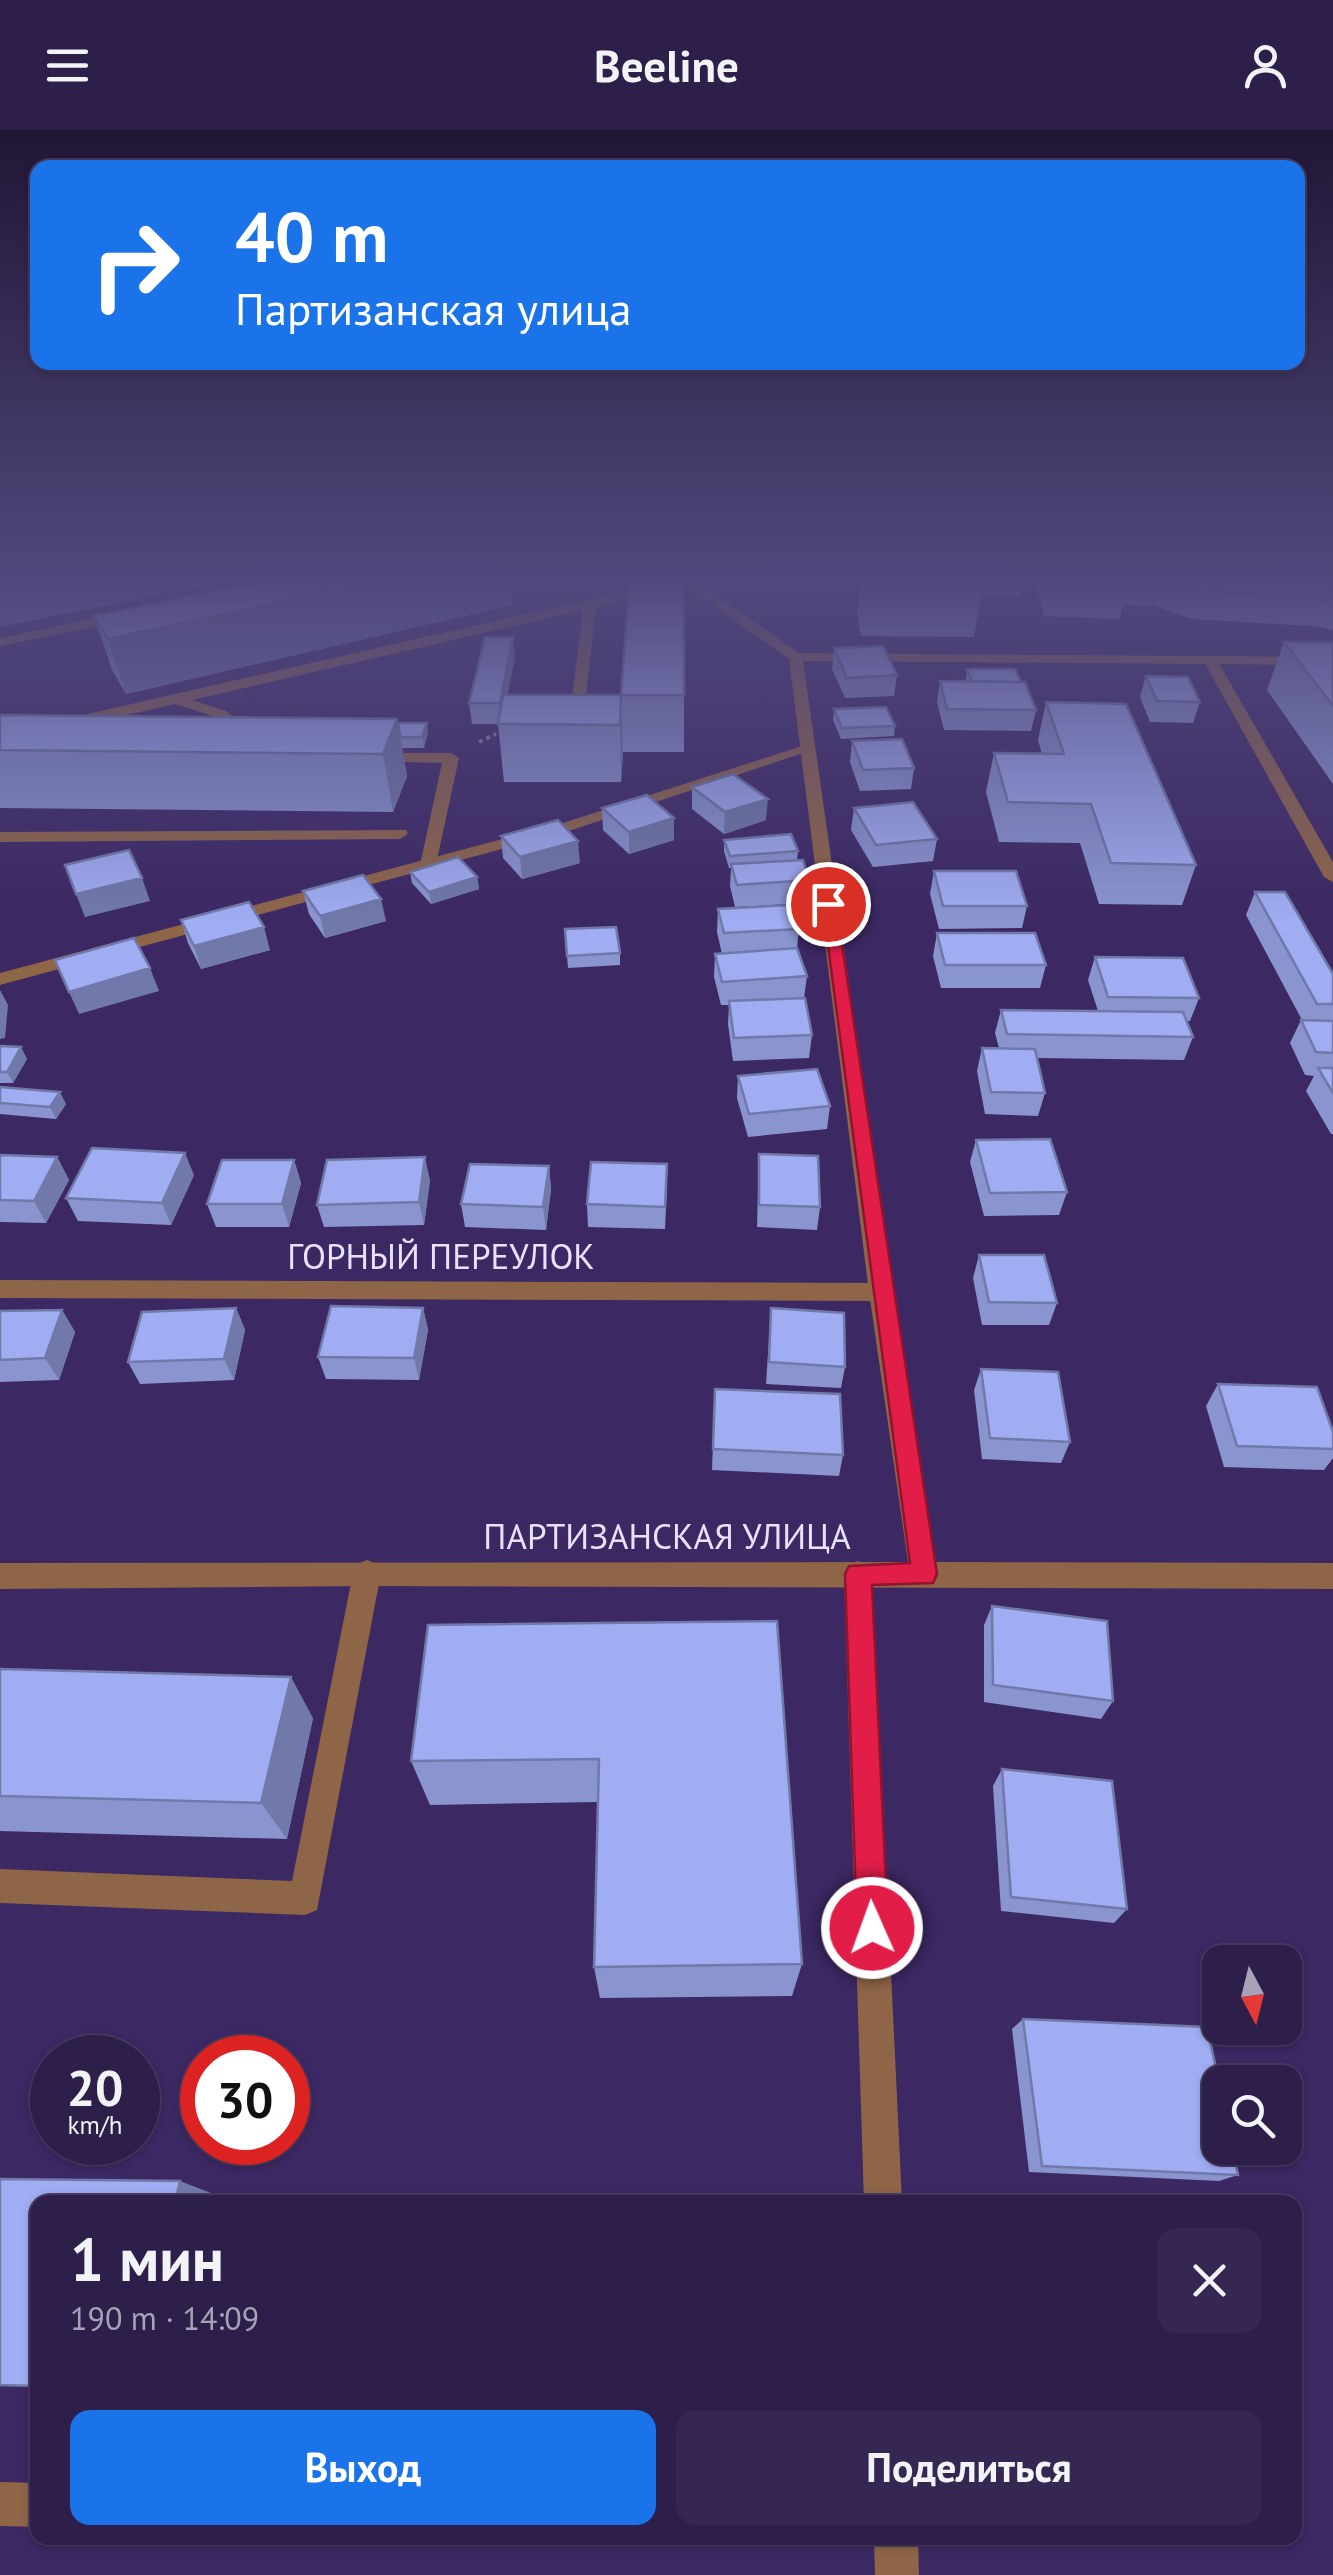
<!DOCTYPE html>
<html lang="ru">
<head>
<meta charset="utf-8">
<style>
	:root { --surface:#2d1e4a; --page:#352751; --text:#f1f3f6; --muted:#a7a2b5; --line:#483c62; --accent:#1a73e8 }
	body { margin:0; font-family:"PT Sans",sans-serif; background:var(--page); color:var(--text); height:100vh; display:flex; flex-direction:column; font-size:38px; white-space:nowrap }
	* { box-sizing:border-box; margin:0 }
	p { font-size:32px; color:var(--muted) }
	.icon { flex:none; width:55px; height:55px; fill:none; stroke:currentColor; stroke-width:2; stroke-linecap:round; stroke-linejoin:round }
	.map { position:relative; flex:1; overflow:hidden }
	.details { position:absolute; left:30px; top:2065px; width:1272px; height:350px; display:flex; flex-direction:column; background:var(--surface); border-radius:20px; box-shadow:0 2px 8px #0004,0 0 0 2px var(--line) }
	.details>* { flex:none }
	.top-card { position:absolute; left:30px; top:30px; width:1275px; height:210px; border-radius:20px; box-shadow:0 2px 8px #0004,0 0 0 2px var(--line); background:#1a73e8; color:#fff; overflow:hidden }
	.needle { width:65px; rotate:173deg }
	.controls { position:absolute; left:1202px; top:1815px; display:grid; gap:20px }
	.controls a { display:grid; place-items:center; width:100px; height:100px; border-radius:20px; background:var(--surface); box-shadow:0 2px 8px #0004,0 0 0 2px var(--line); font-size:50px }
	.speed { position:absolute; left:30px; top:1905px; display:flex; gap:20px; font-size:50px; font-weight:700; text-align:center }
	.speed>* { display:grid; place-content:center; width:130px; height:130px; border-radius:50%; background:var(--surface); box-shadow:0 2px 8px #0004,0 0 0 2px var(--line); line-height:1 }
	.speed small { font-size:25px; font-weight:400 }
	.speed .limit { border:15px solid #d22; background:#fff; color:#111 }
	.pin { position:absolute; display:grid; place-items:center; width:85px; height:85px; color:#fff; margin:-42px; border:5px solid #fff; border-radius:50%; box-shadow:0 2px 10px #0007 }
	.me { position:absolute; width:110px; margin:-55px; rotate:358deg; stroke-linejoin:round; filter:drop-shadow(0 0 8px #0008) }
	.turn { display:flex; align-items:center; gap:35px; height:210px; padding:0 40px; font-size:45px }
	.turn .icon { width:130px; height:130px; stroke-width:2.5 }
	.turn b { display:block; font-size:70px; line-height:85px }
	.round { display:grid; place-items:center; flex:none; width:105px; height:105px; border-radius:20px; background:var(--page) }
	.headline { display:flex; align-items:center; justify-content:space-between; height:170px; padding:0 40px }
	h1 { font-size:60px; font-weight:700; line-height:75px }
	.action { display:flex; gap:20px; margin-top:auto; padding:20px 40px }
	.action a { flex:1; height:115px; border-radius:20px; background:var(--accent); color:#fff; font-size:40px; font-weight:700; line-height:115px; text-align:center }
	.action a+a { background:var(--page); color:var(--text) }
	header { display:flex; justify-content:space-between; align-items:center; height:130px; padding:0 40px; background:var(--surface); font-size:45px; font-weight:700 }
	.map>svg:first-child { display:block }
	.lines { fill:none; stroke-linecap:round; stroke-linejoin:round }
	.path { stroke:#9285b1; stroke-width:4; stroke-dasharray:4 4; stroke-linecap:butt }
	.service { fill:#8f6548; fill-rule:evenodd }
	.minor { fill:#8f6548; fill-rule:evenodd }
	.tertiary { fill:#8f6548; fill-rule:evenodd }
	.wall { fill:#8a95d0 }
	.shaded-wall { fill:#7079a9 }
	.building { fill:#a0adf2; stroke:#7079a9; stroke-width:2.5 }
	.route { fill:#e11d48; stroke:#92132f; stroke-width:2.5 }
	.labels { text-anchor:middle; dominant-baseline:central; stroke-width:10; stroke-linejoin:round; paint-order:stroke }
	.street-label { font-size:35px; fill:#e8e2ff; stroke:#3c2863 }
</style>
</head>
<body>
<header><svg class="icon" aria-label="menu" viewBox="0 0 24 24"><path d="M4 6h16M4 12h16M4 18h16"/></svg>Beeline<svg class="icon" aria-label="person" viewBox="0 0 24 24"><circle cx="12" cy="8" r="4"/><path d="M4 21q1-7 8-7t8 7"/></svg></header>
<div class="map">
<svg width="1333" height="2445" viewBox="0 0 1333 2445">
	<rect width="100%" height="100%" fill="#3c2863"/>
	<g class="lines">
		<path class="path" d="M479 612 496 604"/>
		<path class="service" d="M662 453 666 454V460L596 477 582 600 575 604 568 600 583 480 192 570 226 581 253 604V610L248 611 216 587 175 574 0 614V604Z
			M127 482 134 486 132 489 0 516V508Z
			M371 623H451L459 628 435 739 420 735 442 633 366 631V625Z
			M406 700 408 704 400 709 0 712V702Z
			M367 1430 377 1434 381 1443 317 1780 305 1785 0 1773V1739L292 1751 353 1443 357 1434Z
			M0 2352 38 2353V2397L0 2396Z"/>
		<path class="minor" d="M1210 526 1217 530 1333 732V752L1324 747 1203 530Z
			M802 616 815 619 575 699 0 855V843L563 693Z
			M0 1150 881 1153 893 1162 881 1171 0 1168Z
			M858 1431 868 1435 872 1444 902 2072H864L844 1444 848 1435Z
			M874 2408H918L919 2445H875Z"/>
		<path class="tertiary" d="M674 447H689L799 523 1333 527V535L803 531 893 1162 936 1432 1333 1433V1459L367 1456 0 1459V1433L908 1432 869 1162 789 529Z"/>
	</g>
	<path class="wall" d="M280 447H510L512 475 126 564 112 540 94 486Z
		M684 447V622H623L621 652H504L498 594H472L469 573 515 527 507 565H621Z
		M861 447H1024L1020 466H986L982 460 974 507 861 506 857 484Z
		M1034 447H1333V500L1312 496 1193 489 1154 476 1123 475 1119 489 1044 486Z
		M1284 512H1333V654L1267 560Z
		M834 518 897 545 894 566 845 568 832 539Z
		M967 539 1021 552 1036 580 1031 601 944 600 937 572 940 551H966Z
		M1146 546 1200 572 1193 593 1150 592 1140 567Z
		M1046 572 1196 735 1182 775 1099 774 1080 713 999 712 986 662 994 623 1042 624 1038 610Z
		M834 579 895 596 894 606 841 609 833 590Z
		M0 585 398 593 428 603 424 618H402L407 646 393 682 0 678Z
		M852 611 914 638 911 659 860 661 850 632Z
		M692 657 766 690 724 704 692 679Z
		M602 678 674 688V710L629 724 603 700Z
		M854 678 937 709 933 731 873 737 851 700Z
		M501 706 580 733 522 749 503 728Z
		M724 710 798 721 797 730 809 750 807 773 735 777 730 756 731 738H729L724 721Z
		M934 741 1027 776 1022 798 939 799 930 764Z
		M410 742 477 747 479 759 431 774 412 753Z
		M303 761 386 791 325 808 309 784Z
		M1255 762 1333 844V1004H1331L1306 961 1314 946 1305 945 1290 913 1301 890H1302L1246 785Z
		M718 779 799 799 797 818 807 846 804 868 812 905 809 928 733 931 728 894 729 875H721L714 847 715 824H722L717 802Z
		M181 790 270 820 201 839 188 813Z
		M565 799 620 823V835L568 838Z
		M937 803 1046 835 1040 858H941L933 826Z
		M1095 827 1199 868 1190 891H1187L1193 907 1184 930 1037 928 1045 963 1038 986 985 984 977 941 982 918H999L995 903 1001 880 1098 881 1088 850Z
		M0 916 27 929 13 953H0Z
		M738 946 830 976 827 999 748 1007 737 968Z
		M0 957 66 974 56 989 0 984Z
		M976 1010 1067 1062 1059 1085 984 1086 970 1032Z
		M759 1024 820 1077 817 1100 757 1097Z
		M0 1025 57 1027 69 1050 46 1093 0 1092Z
		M294 1030 301 1053 289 1097H216L207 1074Z
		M549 1036 551 1059 546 1100 465 1097 461 1074Z
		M194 1045 171 1095 78 1091 66 1068Z
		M430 1050 424 1095 324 1097 317 1075Z
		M667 1057 665 1099 588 1097 587 1074Z
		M979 1125 1057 1173 1049 1195H982L973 1148Z
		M236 1178 245 1200 234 1250 140 1254 128 1232Z
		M423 1178 428 1200 419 1250 326 1249 318 1227Z
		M771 1178 845 1237 841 1258 766 1254Z
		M62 1180 75 1202 59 1250 0 1252V1181Z
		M981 1239 1070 1312 1061 1333 982 1329 974 1260Z
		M1218 1254 1333 1302V1328L1324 1340 1224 1337 1206 1276Z
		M715 1259 843 1325 839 1346 712 1340Z
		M992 1476 1113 1571 1101 1589 984 1572V1495Z
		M777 1491 802 1834 792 1866 600 1868 594 1837 598 1672 430 1675 411 1631Z
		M0 1539 313 1588 287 1709 0 1701Z
		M1002 1639 1127 1779 1114 1793 1001 1781 993 1656Z
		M1023 1889 1238 2045 1219 2051 1029 2042 1012 1899Z"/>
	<path class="shaded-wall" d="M0 447H248L0 497Z
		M395 447H510L512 475 126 564 108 509Z
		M513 507 515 527 502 594 500 573Z
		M621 565 623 622 621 652 620 595Z
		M397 589 407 646 393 682 383 624Z
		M427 593 428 603 424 618 422 607Z
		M768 669 766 690 724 704 725 682Z
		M674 688V710L629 724V702Z
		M578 711 580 733 522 749 520 727Z
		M477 747 479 759 431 774 429 762Z
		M142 748 150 771 85 787 76 764Z
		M381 769 386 791 325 808 320 786Z
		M264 797 270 820 201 839 194 816Z
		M150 838 159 861 79 884 69 862Z
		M0 860 8 875 5 908 0 909Z
		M21 917 27 929 13 953 7 942Z
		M60 962 66 974 56 989 50 977Z
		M185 1023 194 1045 171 1095 162 1073Z
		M57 1027 69 1050 46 1093 34 1071Z
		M425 1027 430 1050 424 1095 419 1072Z
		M294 1030 301 1053 289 1097 282 1074Z
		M549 1036 551 1059 546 1100 543 1077Z
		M236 1178 245 1200 234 1250 224 1229Z
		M423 1178 428 1200 419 1250 414 1228Z
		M62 1180 75 1202 59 1250 45 1228Z
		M291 1547 313 1588 287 1709 261 1673Z
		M180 2051 216 2065 215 2072H175Z"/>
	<path class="building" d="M280 447H395L108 509 94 486Z
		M630 447H684V565H621Z
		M866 447H981L983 454 867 453Z
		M1163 447H1333V470L1201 461Z
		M485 507H513L500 573H469Z
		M1284 512H1333V576Z
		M883 516 897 545 847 548 834 518Z
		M967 539H1015L1021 552 972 551Z
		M1146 546 1188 547 1200 572 1157 571Z
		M940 551 1025 552 1036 580 947 579Z
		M503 565H621L620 595 498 594Z
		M1046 572 1126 574 1196 735 1111 733 1091 674 1008 672 994 623 1064 624Z
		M886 577 895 596 842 598 834 579Z
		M0 585 397 589 383 624 0 620Z
		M398 593H427L422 607H400Z
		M902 609 914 638 863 640 852 611Z
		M733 644 768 669 725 682 692 657Z
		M647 665 674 688 629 702 602 678Z
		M913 672 937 709 876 715 854 678Z
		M558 690 578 711 520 727 501 706Z
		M791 704 798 721 730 726 724 710Z
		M129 720 142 748 76 764 65 735Z
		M458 727 477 747 429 762 410 742Z
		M803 730 809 750 737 755 731 734Z
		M934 741H1016L1027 776H943Z
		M363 745 381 769 320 786 303 761Z
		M1255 762H1285L1333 844V874H1317Z
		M249 772 264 797 194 816 181 790Z
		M791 775 799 799 724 803 718 779Z
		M616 797 620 823 567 826 565 799Z
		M937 803H1035L1046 835H945Z
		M134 808 150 838 69 862 55 830Z
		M797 818 807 846 722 852 715 824Z
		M1095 827 1183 828 1199 868 1108 867Z
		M805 868 812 905 734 908 729 871Z
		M1001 880 1183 882 1193 907 1007 904Z
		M1301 890 1333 891V923L1316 922Z
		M0 916 21 917 7 942H0Z
		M982 918 1035 919 1045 963 991 962Z
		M1318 938H1333V963Z
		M817 939 830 976 749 984 738 946Z
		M0 957 60 962 50 977 0 973Z
		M1050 1009 1067 1062 990 1063 976 1010Z
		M92 1018 185 1023 162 1073 66 1068Z
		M759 1024 818 1026 820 1077 759 1075Z
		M0 1025 57 1027 34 1071 0 1070Z
		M425 1027 419 1072 317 1075 327 1030Z
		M222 1030H294L282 1074H207Z
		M591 1032 667 1034 665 1077 587 1074Z
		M470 1034 549 1036 543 1077 461 1074Z
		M979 1125H1044L1057 1173 989 1172Z
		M331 1176 423 1178 414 1228 318 1227Z
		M236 1178 224 1229 128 1232 142 1182Z
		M771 1178 844 1183 845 1237 769 1232Z
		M62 1180 45 1228 0 1230V1181Z
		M981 1239 1058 1242 1070 1312 990 1308Z
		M1218 1254 1317 1257 1333 1302V1319L1237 1316Z
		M715 1259 840 1264 843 1325 713 1319Z
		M992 1476 1107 1491 1113 1571 993 1555Z
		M777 1491 802 1834 594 1837 599 1629 411 1631 428 1495Z
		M0 1539 291 1547 261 1673 0 1666Z
		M1002 1639 1112 1651 1127 1779 1011 1767Z
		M1023 1889 1207 1897 1220 1957V2018H1232L1238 2045 1042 2036Z
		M0 2049 180 2051 175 2072H38V2256L0 2255Z
		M1051 2408H1177L1178 2413Z"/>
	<linearGradient id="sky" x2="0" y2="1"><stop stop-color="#211636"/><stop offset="0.57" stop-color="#50487c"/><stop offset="1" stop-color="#50487c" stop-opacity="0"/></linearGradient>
	<rect width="1333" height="790" fill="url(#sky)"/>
	<path class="route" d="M822 771 836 774 937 1444 933 1453 872 1455 888 1798 883 1809 872 1813 861 1809 857 1798 845 1444 849 1436 910 1433Z"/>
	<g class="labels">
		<g class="street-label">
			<text x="441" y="1126">ГОРНЫЙ ПЕРЕУЛОК</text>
			<text x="667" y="1406">ПАРТИЗАНСКАЯ УЛИЦА</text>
		</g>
	</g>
</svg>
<div class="controls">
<a><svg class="needle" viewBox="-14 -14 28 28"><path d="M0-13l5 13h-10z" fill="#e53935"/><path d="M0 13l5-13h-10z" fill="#a7a2b5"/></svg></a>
<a><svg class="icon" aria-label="search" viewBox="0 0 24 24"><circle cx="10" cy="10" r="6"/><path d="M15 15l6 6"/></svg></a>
</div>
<div class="speed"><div>20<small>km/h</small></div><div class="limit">30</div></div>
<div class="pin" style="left:828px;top:774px;background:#d93025"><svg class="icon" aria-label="arrive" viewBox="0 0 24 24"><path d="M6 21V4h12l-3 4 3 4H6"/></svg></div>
<svg class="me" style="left:872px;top:1798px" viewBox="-20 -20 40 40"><circle r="17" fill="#e11d48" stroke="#fff" stroke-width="3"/><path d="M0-11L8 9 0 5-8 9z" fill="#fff"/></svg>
<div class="top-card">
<div class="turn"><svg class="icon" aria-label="right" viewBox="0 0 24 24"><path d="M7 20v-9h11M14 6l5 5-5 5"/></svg><div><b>40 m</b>Партизанская улица</div></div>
</div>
<section class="details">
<div class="headline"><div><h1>1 мин</h1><p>190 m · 14:09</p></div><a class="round"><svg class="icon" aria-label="close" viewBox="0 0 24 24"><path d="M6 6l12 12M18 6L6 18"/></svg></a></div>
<div class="action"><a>Выход</a><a>Поделиться</a></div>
</section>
</div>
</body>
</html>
